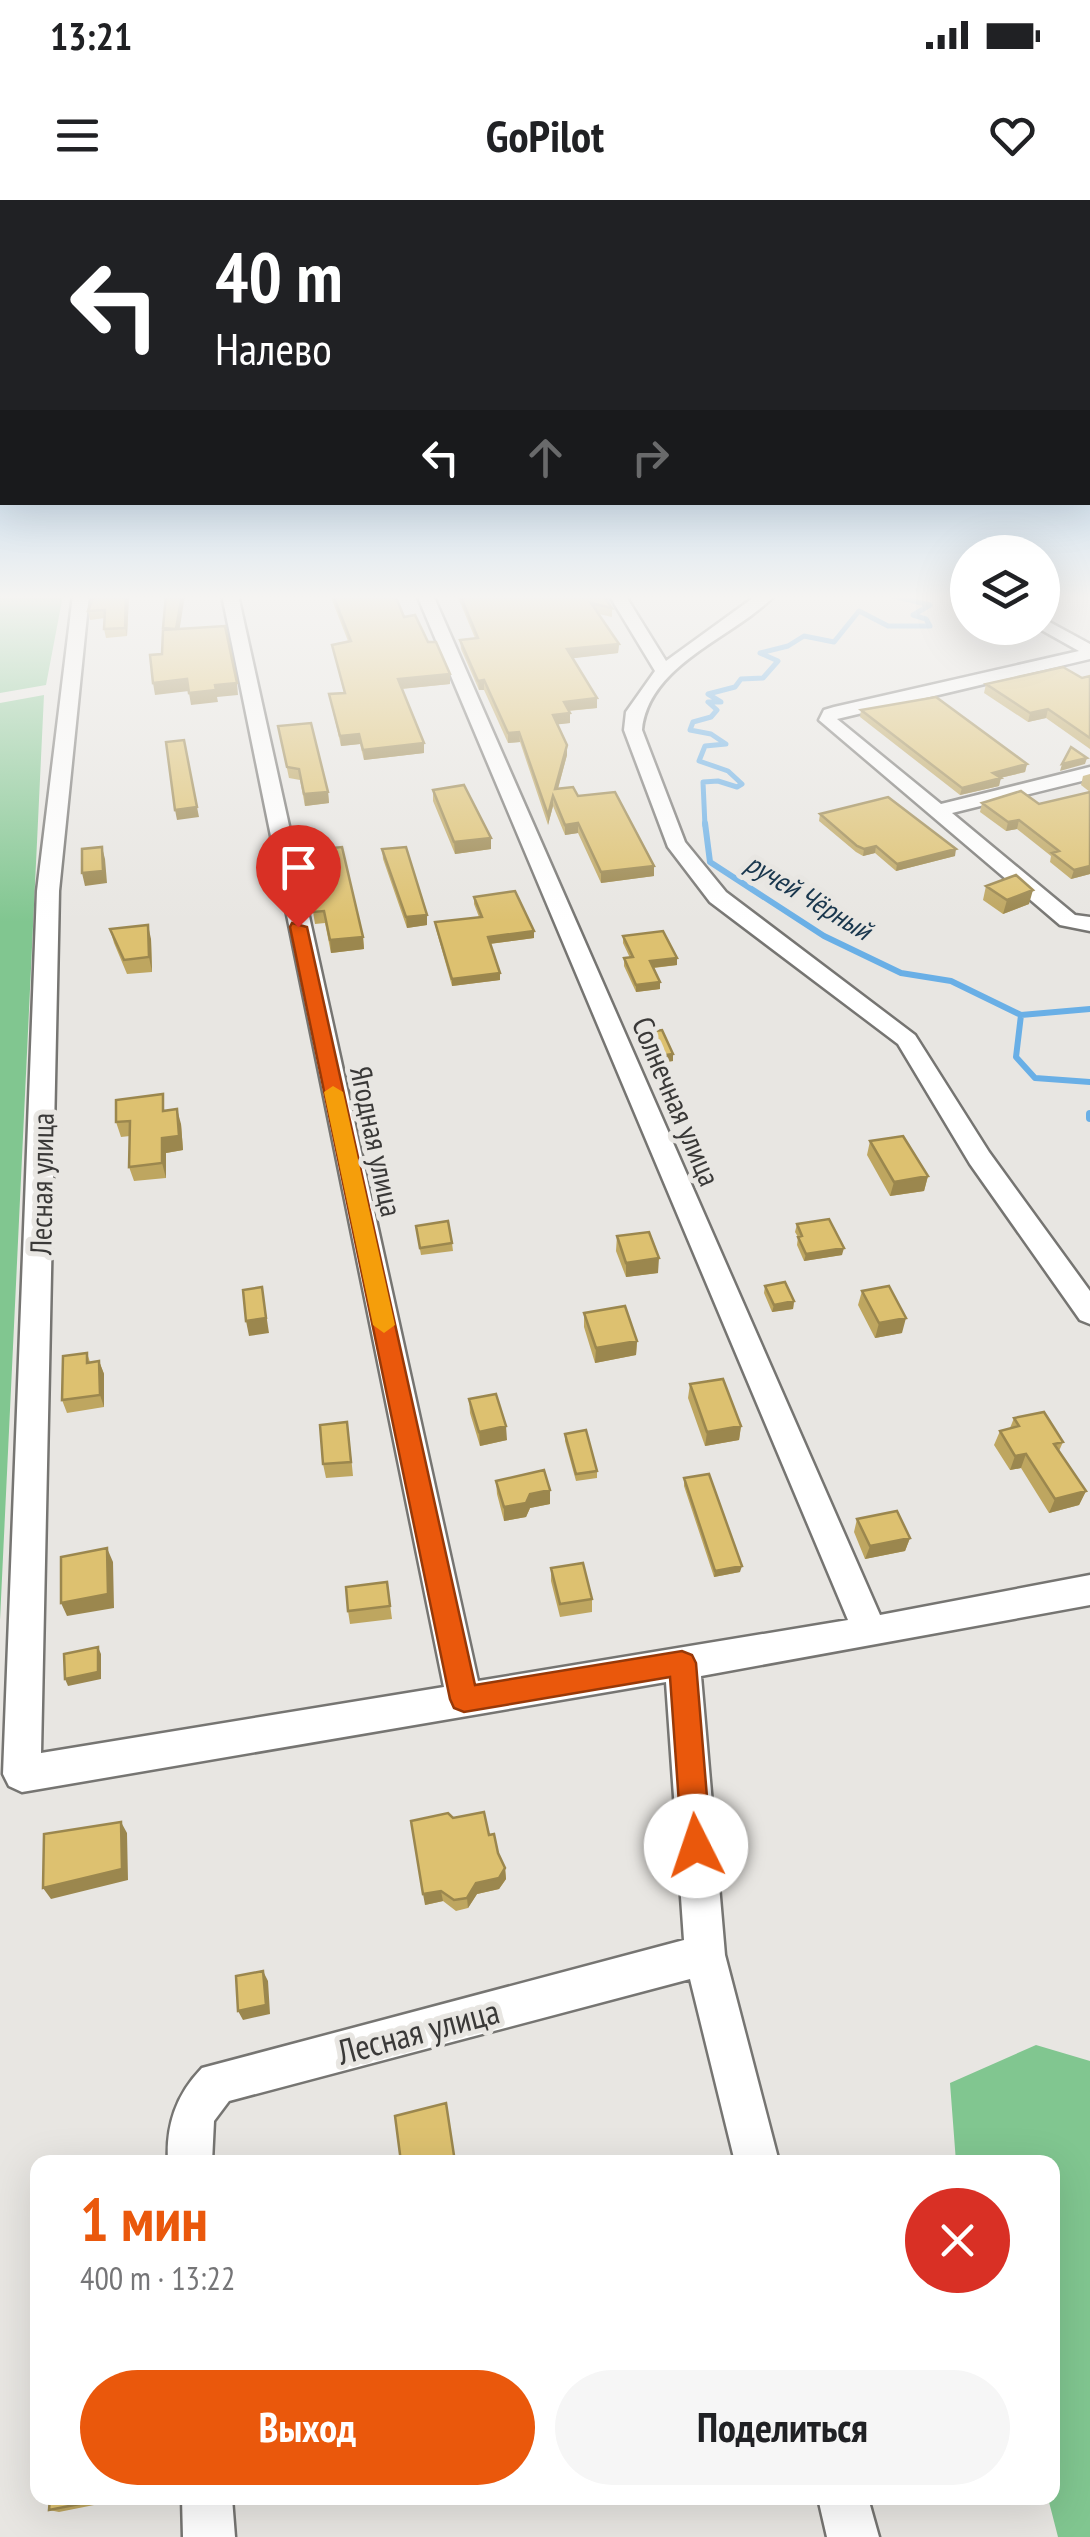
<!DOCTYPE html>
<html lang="ru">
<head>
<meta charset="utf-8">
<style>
	:root { --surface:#fff; --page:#f6f6f6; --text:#202124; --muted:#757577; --accent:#ea580c }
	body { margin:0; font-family:"PT Sans Narrow",sans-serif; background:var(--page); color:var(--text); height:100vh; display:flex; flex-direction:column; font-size:38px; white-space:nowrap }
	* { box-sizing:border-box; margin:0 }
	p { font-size:32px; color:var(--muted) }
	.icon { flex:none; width:55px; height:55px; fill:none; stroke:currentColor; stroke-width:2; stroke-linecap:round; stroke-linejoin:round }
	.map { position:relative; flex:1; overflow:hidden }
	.panel { position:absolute; left:30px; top:1955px; width:1030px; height:350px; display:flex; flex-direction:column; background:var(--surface); border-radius:20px; box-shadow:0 10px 40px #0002 }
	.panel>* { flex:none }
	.guide { position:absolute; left:0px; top:0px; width:1090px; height:305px; box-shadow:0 10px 40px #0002; background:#202124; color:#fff; overflow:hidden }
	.controls { position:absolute; left:950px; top:335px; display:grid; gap:20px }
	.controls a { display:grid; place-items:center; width:110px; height:110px; border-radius:50%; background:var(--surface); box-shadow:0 10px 40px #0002; font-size:50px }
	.pin { position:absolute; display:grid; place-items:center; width:85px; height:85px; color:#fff; margin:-102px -42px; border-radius:50% 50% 50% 0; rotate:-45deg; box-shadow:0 0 10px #0007 }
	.pin .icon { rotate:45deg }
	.me { position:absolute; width:110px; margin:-55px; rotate:356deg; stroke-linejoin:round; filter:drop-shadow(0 0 8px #0008) }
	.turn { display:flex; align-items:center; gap:35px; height:210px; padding:0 50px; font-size:45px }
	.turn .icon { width:130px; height:130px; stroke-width:2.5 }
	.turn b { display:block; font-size:70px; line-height:85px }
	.lanes { display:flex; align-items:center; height:95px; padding:0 50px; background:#0003; justify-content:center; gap:50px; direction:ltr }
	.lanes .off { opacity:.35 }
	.round { display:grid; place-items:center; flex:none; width:105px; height:105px; border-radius:52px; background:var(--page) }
	.summary { display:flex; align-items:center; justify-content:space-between; height:170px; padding:0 50px }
	h1 { font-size:60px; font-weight:600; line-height:75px; color:var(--accent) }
	.action { display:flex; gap:20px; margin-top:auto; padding:20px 50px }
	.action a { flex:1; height:115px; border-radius:60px; background:var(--accent); color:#fff; font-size:40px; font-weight:600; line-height:115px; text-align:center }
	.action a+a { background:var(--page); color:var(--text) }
	.status { display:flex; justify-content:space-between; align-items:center; height:70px; padding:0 50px; background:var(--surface); direction:ltr }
	.status svg { height:28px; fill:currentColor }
	header { display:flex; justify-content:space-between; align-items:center; height:130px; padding:0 50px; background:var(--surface); font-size:45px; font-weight:600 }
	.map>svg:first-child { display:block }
	.green { fill:#81c690 }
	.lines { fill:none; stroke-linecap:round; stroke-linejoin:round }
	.stream-far2 { stroke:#69afe6; stroke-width:5 }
	.stream-far1 { stroke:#69afe6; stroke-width:6 }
	.stream { stroke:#69afe6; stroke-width:8 }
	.minor-casing { stroke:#767572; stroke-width:5 }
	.minor { fill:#fff; fill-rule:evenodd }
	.wall { fill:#bea660 }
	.shaded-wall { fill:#9b874e }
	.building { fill:#ddc170; stroke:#9b874e; stroke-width:2.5 }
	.route { fill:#ea580c; stroke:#983908; stroke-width:2.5 }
	.slow { fill:#f59e0b }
	.labels { text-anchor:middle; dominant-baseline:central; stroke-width:10; stroke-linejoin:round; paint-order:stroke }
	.far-water-label { font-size:28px; font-style:italic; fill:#18364d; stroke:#e8e6e2 }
	.street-label { font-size:30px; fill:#3a3938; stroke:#e8e6e2 }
	.near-street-label { font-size:35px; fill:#3a3938; stroke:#e8e6e2 }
</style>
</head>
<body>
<div class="status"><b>13:21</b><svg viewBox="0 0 49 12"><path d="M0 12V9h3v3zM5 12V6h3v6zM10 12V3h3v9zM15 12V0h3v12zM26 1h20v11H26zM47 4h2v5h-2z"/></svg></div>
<header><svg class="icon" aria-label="menu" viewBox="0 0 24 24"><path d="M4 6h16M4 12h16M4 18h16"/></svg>GoPilot<svg class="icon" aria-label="heart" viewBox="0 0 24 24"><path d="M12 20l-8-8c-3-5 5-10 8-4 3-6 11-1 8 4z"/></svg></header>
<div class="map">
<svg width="1090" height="2337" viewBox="0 0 1090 2337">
	<rect width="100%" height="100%" fill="#e8e6e2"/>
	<path class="green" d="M0 395H63L46 485 0 493Z
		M44 495 0 1420V503Z
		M1036 1845 1090 1861V2337H1058L1048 2298H1052V1962H956L950 1883Z"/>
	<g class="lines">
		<path class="stream-far2" d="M705 626 703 582 718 581 737 587 742 584 728 571 699 561 705 546 726 544 711 534 690 530 693 522 711 517 717 510 708 502H721L708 494 735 487 741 479 763 478 778 461 760 453 788 446 804 436 834 442 859 411 888 426H930L926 419 913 415 930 405 889 395"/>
		<path class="stream-far1" d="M705 623 710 662 824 736 901 773 951 781 1021 815 1016 857 1035 878 1090 882
			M1021 815 1090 809"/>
		<path class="stream" d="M1090 914V918"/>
		<defs>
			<path id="minor" d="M73 395H89L59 691 41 1553 444 1487 222 395H238L478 1481 848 1420 417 395H433L880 1415 1090 1375V1405L701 1476 725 1755 779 1962H735L690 1779 229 1901 214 1921 212 1962H168C166 1925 176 1895 202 1868L684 1740 666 1482 22 1592 9 1586 3 1574 37 691Z
				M609 395H625L666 461 757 395H775C734 438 649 463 642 530L685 642 726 692 915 835 989 952 1090 1091V1124L1080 1120 970 964 898 844 710 702 668 647 624 530 626 512 655 471Z
				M1042 418 1090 444V459L837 519 941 604 1090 567V579L952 613 1075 715 1090 717V731L1060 725 819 520 824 510 834 507 1079 451 1038 428H1042Z
				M182 2298H232L235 2337H183Z
				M818 2298H868L879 2337H827Z"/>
		</defs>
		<use href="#minor" class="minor-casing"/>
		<use href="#minor" class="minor"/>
	</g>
	<path class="wall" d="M129 395 127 436 106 438 104 429 105 418 90 420 88 411Z
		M330 395H395L404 417 428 442 450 474V484L402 489 424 543V553L364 560 360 544 341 546 329 494 344 493 332 445 348 441Z
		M457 395H603L612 408V417L599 414 619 444 618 453 572 458 597 508 569 511 570 523 557 524 567 555 558 589 578 596 654 666V676L601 683 578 633 565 635 553 606 548 625 520 542 508 543 484 490H479L461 449 460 440 475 438Z
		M1090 476V549L1046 518 1028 522 984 493 986 484 1082 478Z
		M861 510 1027 564 1025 572 1000 578 999 586 960 595 860 517Z
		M278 526 328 592 329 603 305 606 300 580 289 578Z
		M1090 574V592L1081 585 1083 576Z
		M433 590 491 638V649L455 654 433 601Z
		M1090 592V674L1071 679 1050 662 1051 656 1017 629 1006 631 980 612 982 603 1039 604Z
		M820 614 955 656 896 671 875 653 863 656 856 652 819 621Z
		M382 649 427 725 407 728 383 659Z
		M986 686 1029 704 1003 714 983 700Z
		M309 687 363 737 364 749 331 753 325 723 315 724Z
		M474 697 534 731V738L490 744 500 780 452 786 436 729 435 722 479 717 474 704Z
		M110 729 151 739 152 772 127 774 114 743Z
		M623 736 677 758V765L654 768 660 782V789L636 792 624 766V758H630L623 743Z
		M640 833 673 854V861L650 864 640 840Z
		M166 911 181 924 183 950 166 953V978L134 981 129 967 130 936 121 937 116 922Z
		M870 941 928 976 924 991 890 996 867 955Z
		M797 1024 842 1055 804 1061 797 1045 798 1037 795 1032Z
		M417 1033 452 1043 453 1051 421 1055Z
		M617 1036 658 1073 626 1077 616 1051Z
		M765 1086 794 1101 793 1109 772 1112 764 1093Z
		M862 1091 902 1133 875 1138 858 1105Z
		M584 1113 637 1141 636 1155 595 1163 584 1127Z
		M87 1153 90 1162 99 1161 104 1174V1207L67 1213 62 1200Z
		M690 1184 741 1226 739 1240 705 1246 688 1198Z
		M469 1199 507 1240 480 1246 470 1213Z
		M1014 1218 1063 1242 1059 1251 1086 1291 1079 1305 1049 1313 1021 1268 1010 1270 994 1245 1000 1231 1010 1228Z
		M565 1234 597 1271V1278L576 1281 565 1241Z
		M349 1236 353 1276 326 1278 323 1264Z
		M684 1278 740 1372 714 1377 684 1286Z
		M496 1281 550 1290V1304L530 1308 526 1317 504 1321 497 1294Z
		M857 1319 910 1338 905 1351 865 1359 854 1332Z
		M551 1368 592 1399V1412L560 1417 551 1381Z
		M387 1382 392 1419 350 1424 348 1411Z
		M453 1618 489 1635 505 1668 506 1679 499 1689 477 1694 468 1708 456 1711 443 1701 425 1705Z
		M50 2298H129L59 2312 49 2310Z"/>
	<path class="shaded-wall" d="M126 395H129L127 436 125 428Z
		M182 395H185L178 439 176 429Z
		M619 444 618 453 567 459V449Z
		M450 474V484L399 489 398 479Z
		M187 479 189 491 155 495 153 483Z
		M484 480V490H479L478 481Z
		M237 483 238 495 217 497 218 502 191 505 189 493 215 485Z
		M597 498V508L564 511V502Z
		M1048 509 1046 518 1028 522 1030 513Z
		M570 513V523L553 525V515Z
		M519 532 520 542 508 543V533Z
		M359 534 360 544 341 546 340 536Z
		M424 543V553L364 560 363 550Z
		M567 545V555L555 599V589Z
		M1087 558 1085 564 1060 571 1062 564Z
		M1027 564 1025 572 991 580 993 573Z
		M1001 578 999 586 960 595 962 588Z
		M328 592 329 603 305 606 304 594Z
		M553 596V606L548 625V615Z
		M197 607 199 617 177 620 175 610Z
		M1019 620 1017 629 1006 631 1008 622Z
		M578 623V633L565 635V625Z
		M491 638V649L455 654 454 642Z
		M876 646 875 653 863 656 864 649Z
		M102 647 105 659 107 683 85 686 82 673Z
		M956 649 955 656 896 671 897 664Z
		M654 666V676L601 683V672Z
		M1090 666V674L1071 679 1074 670Z
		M1033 690 1029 704 1003 714 1007 700Z
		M427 715V725L407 728 406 717Z
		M148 725 151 739 152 772 149 757Z
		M534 731V738L488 744V737Z
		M363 737 364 749 331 753 330 740Z
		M677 758V765L650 768V761Z
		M500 773V780L452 786V779Z
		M660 782V789L636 792V785Z
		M673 854V861L650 864 651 857Z
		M177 909 181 924 183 950 166 953V978L162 963V938Z
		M928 976 924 991 890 996 894 982Z
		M844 1048 842 1055 804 1061 806 1054Z
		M659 1058 658 1073 626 1077V1063Z
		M262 1087 269 1133 249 1136 246 1121Z
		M794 1101 793 1109 772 1112 774 1105Z
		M906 1118 902 1133 875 1138 879 1123Z
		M637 1141 636 1155 595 1163 596 1148Z
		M99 1161 104 1174V1207L100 1195Z
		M506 1226 507 1240 480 1246 479 1232Z
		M741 1226 739 1240 705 1246 707 1232Z
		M1026 1254 1021 1268 1010 1270 1015 1256Z
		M550 1290V1304L530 1308 526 1317 504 1321V1307L530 1294Z
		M1086 1291 1079 1305 1049 1313 1055 1299Z
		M910 1338 905 1351 865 1359 870 1346Z
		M107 1348 113 1362 114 1408 67 1416 61 1403Z
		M742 1366 740 1372 714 1377 715 1371Z
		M98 1447 101 1454V1479L68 1486 65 1479Z
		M121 1622 127 1633 128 1680 51 1699 43 1688Z
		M505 1668 506 1679 499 1689 477 1694 468 1708 467 1698 476 1683Z
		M441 1691 443 1701 425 1705 423 1694Z
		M263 1771 268 1781 270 1814 243 1820 238 1811Z"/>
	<path class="building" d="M94 395H126L125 428 104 429 105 410 88 411Z
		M166 395H182L176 429 163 428Z
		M333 395H395L404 417 415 415 428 442H436L450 474 398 479 424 543 363 550 359 534 340 536 329 494 345 493 332 445 351 441Z
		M460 395H603L612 408 591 403 619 444 567 449 597 498 564 502 570 513 553 515 567 545 555 589 573 587 578 596 615 592 654 666 601 672 578 623 565 625 553 596 548 615 519 532 508 533 484 480 478 481 460 440 478 438Z
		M225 426 237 483 215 485 216 490 189 493 187 479 153 483 150 455 162 454 163 430Z
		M1063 467 1082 478 1090 476V538L1048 509 1030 513 986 484Z
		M936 497 1027 564 993 573 1001 578 962 588 861 510Z
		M311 523 328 592 304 594 299 569 287 567 278 526Z
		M184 540 197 607 175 610 166 542Z
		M1071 547 1087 558 1062 564Z
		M464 585 491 638 454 642 433 590Z
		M1021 591 1039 604 1090 592V666L1074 670 1052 653 1059 651 1019 620 1008 622 982 603Z
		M888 597 956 649 897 664 876 646 864 649 857 646 820 614Z
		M102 647 103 671 82 673V649Z
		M342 647 363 737 330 740 324 711 313 712 309 687 322 686 317 655H321L320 649Z
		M406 647 427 715 406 717 382 649Z
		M1016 675 1033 690 1007 700 986 686Z
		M515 691 534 731 488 737 500 773 452 779 435 722 482 717 474 697Z
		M148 725 149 757 124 760 110 729Z
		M663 731 677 758 650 761 660 782 636 785 624 758 633 757 623 736Z
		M662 830 673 854 651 857 640 833Z
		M163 894V911L177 909 179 936 162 938V963L129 967 130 921 116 922V900Z
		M903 936 928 976 894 982 870 941Z
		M829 1019 844 1048 806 1054 798 1037 802 1036 797 1024Z
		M448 1021 452 1043 420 1048 416 1026Z
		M649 1032 659 1058 626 1063 617 1036Z
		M785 1082 794 1101 774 1105 765 1086Z
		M889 1086 906 1118 879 1123 862 1091Z
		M262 1087 266 1118 246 1121 243 1090Z
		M625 1106 637 1141 596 1148 584 1113Z
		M87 1153V1163L99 1161 100 1195 62 1200 63 1156Z
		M723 1179 741 1226 707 1232 690 1184Z
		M496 1194 506 1226 479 1232 469 1199Z
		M1044 1212 1063 1242 1054 1244 1086 1291 1055 1299 1026 1254 1015 1256 1000 1231 1019 1226 1014 1218Z
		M347 1222 351 1262 323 1264 320 1225Z
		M586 1230 597 1271 576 1274 565 1234Z
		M544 1270 550 1290 530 1294 526 1303 504 1307 496 1281Z
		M709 1274 742 1366 715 1371 684 1278Z
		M897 1311 910 1338 870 1346 857 1319Z
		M107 1348 108 1394 61 1403V1357Z
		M583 1363 592 1399 560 1404 551 1368Z
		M387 1382 390 1406 348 1411 346 1387Z
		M98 1447V1472L65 1479 64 1454Z
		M484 1612 489 1635 494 1634 498 1653 505 1668 499 1678 476 1683 467 1698 454 1700 441 1691 423 1694 411 1621 448 1613 453 1618Z
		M121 1622 122 1669 43 1688 44 1634Z
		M263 1771 266 1805 238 1811 236 1776Z
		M446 1903 455 1962H401L395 1916Z
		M50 2298H110L49 2310Z"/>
	<linearGradient id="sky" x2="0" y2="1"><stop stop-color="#75b2e7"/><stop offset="0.55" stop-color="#f5f4f2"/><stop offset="1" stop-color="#f5f4f2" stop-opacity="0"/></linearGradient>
	<rect width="1090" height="722" fill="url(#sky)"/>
	<path class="route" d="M292 723 307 727 475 1485 682 1451 692 1455 696 1463 711 1646 707 1656 696 1660 686 1656 682 1646 670 1477 464 1512 454 1508 450 1499 290 727Z"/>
	<path class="slow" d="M333 886 343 892 395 1125 384 1133 373 1125 324 892Z"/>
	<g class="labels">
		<g class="far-water-label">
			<text transform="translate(809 696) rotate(31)">ручей Чёрный</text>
		</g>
		<g class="street-label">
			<text transform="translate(677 901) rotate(67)">Солнечная улица</text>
			<text transform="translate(377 941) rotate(78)">Ягодная улица</text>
			<text transform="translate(41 984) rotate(-89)">Лесная улица</text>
		</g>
		<g class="near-street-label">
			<text transform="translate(418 1831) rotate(-15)">Лесная улица</text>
		</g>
	</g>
</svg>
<div class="controls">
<a><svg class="icon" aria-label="layers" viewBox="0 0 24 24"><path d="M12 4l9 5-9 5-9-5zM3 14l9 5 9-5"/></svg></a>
</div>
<div class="pin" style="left:298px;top:727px;background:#d93025"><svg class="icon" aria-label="arrive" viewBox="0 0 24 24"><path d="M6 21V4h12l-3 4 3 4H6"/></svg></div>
<svg class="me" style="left:696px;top:1646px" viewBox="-20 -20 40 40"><circle r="19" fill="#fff"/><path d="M0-13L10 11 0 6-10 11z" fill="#ea580c"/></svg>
<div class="guide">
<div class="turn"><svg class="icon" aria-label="left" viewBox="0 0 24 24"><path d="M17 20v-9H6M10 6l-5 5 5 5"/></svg><div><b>40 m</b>Налево</div></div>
<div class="lanes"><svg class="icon" aria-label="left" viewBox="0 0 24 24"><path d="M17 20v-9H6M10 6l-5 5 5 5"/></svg><svg class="icon off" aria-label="ahead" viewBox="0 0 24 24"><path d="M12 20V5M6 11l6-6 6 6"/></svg><svg class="icon off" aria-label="right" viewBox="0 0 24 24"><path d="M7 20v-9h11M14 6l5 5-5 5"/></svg></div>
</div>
<section class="panel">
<div class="summary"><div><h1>1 мин</h1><p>400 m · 13:22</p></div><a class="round" style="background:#d93025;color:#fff"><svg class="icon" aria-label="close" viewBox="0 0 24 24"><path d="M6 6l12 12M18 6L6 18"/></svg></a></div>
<div class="action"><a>Выход</a><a>Поделиться</a></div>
</section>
</div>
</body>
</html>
